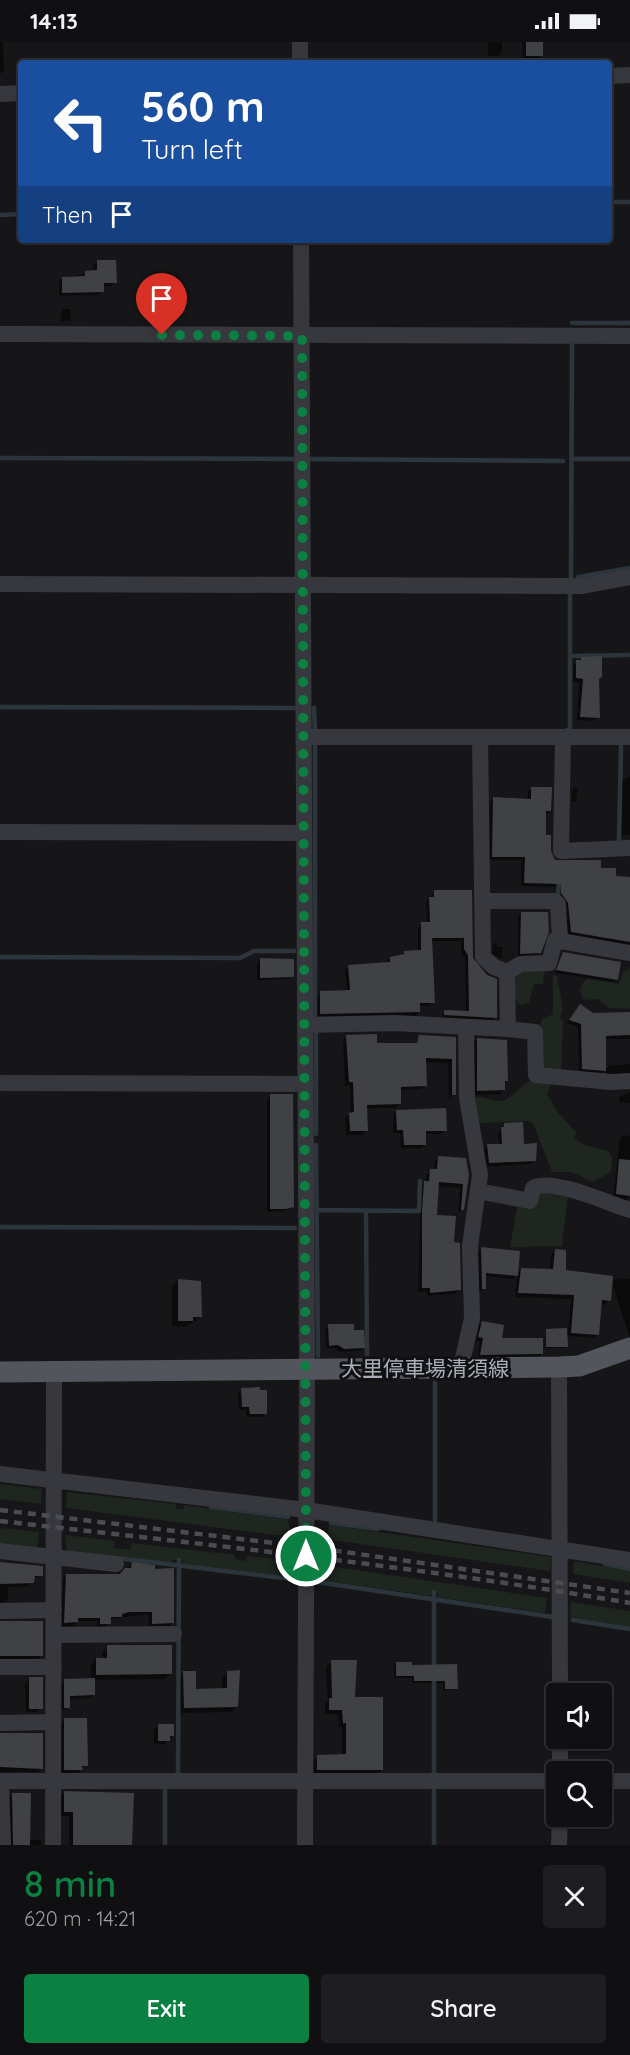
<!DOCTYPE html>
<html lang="en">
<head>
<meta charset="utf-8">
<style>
	:root { --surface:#101012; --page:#1e1e20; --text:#f1f3f6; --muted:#9c9d9f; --line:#303032; --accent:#0b8043 }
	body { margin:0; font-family:Quicksand,"Noto Sans JP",sans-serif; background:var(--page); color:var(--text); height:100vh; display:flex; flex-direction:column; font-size:22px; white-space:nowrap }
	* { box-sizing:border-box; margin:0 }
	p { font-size:20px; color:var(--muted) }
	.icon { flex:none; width:33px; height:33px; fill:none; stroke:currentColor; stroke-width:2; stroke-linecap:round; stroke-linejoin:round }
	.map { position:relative; height:1803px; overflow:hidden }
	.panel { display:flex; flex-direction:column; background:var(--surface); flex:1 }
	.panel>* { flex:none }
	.banner { position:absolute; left:18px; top:18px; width:594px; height:183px; border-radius:6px; box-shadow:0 2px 4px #0004,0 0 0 2px var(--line); background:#1a4fa0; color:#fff; overflow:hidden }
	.buttons { position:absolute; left:546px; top:1641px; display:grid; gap:12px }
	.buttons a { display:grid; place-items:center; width:66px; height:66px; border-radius:6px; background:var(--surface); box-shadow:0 2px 4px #0004,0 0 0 2px var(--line); font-size:30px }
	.pin { position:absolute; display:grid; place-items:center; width:51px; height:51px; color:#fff; margin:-62px -26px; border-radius:50% 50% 50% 0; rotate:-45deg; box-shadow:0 0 6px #0007 }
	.pin .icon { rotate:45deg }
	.me { position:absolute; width:66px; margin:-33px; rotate:0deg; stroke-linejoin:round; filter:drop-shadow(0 0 4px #0008) }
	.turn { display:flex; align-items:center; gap:21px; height:126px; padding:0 24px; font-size:27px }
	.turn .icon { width:78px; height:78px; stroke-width:2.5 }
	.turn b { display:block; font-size:42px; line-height:51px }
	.then { display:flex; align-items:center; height:57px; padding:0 24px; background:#0003; gap:12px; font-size:22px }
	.round { display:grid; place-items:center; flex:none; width:63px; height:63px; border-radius:6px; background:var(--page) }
	.head { display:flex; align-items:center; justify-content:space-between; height:102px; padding:0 24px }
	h1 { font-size:36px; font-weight:600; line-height:45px; color:var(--accent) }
	.cta { display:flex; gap:12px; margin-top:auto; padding:12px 24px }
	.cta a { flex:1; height:69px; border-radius:6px; background:var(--accent); color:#fff; font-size:24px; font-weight:600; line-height:69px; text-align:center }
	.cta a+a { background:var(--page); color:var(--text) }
	.status { display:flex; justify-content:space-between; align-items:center; height:42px; padding:0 30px; background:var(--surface); direction:ltr }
	.status svg { height:16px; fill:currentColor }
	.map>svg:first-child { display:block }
	.green { fill:#1e261f }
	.shadow { fill:#0007 }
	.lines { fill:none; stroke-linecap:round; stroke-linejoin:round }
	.stream { stroke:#2c353c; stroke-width:4.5 }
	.building { fill:#404145 }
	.minor { stroke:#37383d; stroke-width:16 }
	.major { stroke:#53555c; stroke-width:21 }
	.rail { stroke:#4a4c52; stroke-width:4.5; stroke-dasharray:8 6; stroke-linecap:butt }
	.route { stroke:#0b8043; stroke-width:10; stroke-dasharray:0 18 }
	.labels { text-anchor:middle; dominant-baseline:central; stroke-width:6; stroke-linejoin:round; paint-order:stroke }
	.street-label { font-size:21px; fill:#a8adb8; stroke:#111113 }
</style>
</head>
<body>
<div class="status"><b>14:13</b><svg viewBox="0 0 49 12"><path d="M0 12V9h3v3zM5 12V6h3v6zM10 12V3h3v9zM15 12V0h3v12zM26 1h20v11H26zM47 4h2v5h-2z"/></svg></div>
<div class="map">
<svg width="630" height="1803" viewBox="0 0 630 1803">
	<rect width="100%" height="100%" fill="#161618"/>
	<path class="green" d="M545 926 543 942H534L529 961 520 963 512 953 515 931Z
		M630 926V967L609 966 597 957 584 958C578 950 579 944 587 937L619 942 623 930Z
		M553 933 557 934 563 967 560 975 563 979 561 1032 543 1030 540 984 542 977 553 972Z
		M531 1038 552 1040 547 1052 559 1072 577 1091 574 1097 585 1103 608 1109 612 1114 611 1130 593 1140 571 1130H552L533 1081 527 1079 480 1081 473 1060 474 1055C484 1054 490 1059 499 1059 513 1059 519 1043 531 1038Z
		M536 1149 568 1151 562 1204 510 1205 518 1161Z
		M0 1442 42 1447 41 1462 0 1457Z
		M67 1450 176 1462V1467H184V1463L288 1478 292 1495 66 1466Z
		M329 1483 551 1515 550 1529 325 1497Z
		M0 1486 39 1490 37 1505 0 1501Z
		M65 1493 115 1499 114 1506 130 1508 132 1501 235 1513V1517L245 1519 247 1514 291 1519 279 1533 182 1522 183 1519 173 1518 172 1521 67 1509Z
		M574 1519 630 1529V1541L573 1532Z
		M321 1523 547 1556 545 1571 438 1555V1551L432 1550 431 1554 327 1539Z
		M571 1560 630 1569V1585L570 1575Z"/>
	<path class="shadow" d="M0 0H3L4 29 0 32Z
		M488 0H502V10L498 14H488Z
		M522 0H542V13L538 17 523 18Z
		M97 220 115 240 111 244H103L99 253 59 254V240L62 236 93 230V224Z
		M62 267H71L70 279H60Z
		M582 616 597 638 598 675 594 679 577 678 579 641 573 639V624Z
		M627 735H630V793H620L621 741Z
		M532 746 550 769 546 773 544 795 551 816 561 821 599 827 614 835H630V906L567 894 557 845 521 844V818H489L490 761 494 757 528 758V750Z
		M573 746H578L576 760 571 759Z
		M470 849 471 916 496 975 492 979 441 976 445 969 466 971 465 917 461 911V899H431L433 960 429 964H418L419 970 415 974 317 975V955L321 951 347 950 345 928 349 924 387 922 390 916 401 914 405 910H418V886L427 882 426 860 434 850Z
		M521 871 540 910 536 913 518 914V874Z
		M494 901H497V905H503L502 917 492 912Z
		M563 912 617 937 614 940 555 931Z
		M260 917 293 934 289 937 257 938V921Z
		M577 968 592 972 630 971V997H604L605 1028 609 1024 630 1022V1034L606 1032V1027L601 1032 579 1030 578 985 567 981Z
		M347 994 375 1002 414 1003 420 994 454 996 455 1052 449 1057 448 1021 425 1020 426 1043 421 1047 400 1048V1062L396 1066H365L366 1088 362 1093H346L345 1076 351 1071 350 1043 345 1044 343 998Z
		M477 997 507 1038 500 1052 474 1053 473 1001Z
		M630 1050V1061H620L619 1055Z
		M270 1054 293 1164 289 1168 267 1170V1057Z
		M397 1069 445 1088 441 1092H425V1102L421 1106H401L400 1091H393V1073Z
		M505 1082 534 1118 530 1122 485 1125 484 1107 488 1103H499L498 1091Z
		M624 1093 630 1094V1143L628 1156 625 1160 613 1155 620 1097Z
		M439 1115 465 1117 463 1167 458 1171 460 1146 437 1144 435 1175 453 1202 459 1248 455 1252 427 1254V1249L418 1250 421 1144 426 1140V1132L434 1129 435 1119Z
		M481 1207 517 1231 521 1227 550 1229 551 1213 555 1208 564 1230 609 1258 605 1263 600 1262 598 1292 594 1296 566 1294 565 1306H545L546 1289 568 1288 571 1257 515 1255 517 1233 513 1237 485 1234V1247L478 1251 477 1211Z
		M616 1236 630 1237V1297L612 1240Z
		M178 1238 200 1275 186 1285 172 1284V1245Z
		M483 1280 500 1298 542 1312 538 1316H478L480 1299H476L479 1284Z
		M329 1284 353 1290 364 1305 360 1309 340 1310 334 1306H326L325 1288Z
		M242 1347 266 1371 262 1375H246V1368H239L238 1351Z
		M0 1521 42 1533 33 1537 29 1544 8 1545V1558L0 1562Z
		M132 1522 173 1580 169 1584 149 1585 148 1572 110 1577 106 1585H97V1579H77L73 1584H61L63 1537 66 1533H120Z
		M0 1581 41 1614 38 1617H0Z
		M108 1605 171 1632 165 1637 93 1638 94 1653 90 1656 68 1657V1666L61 1669V1642L64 1638H91V1623L96 1617H103L102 1610Z
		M331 1620 353 1657 382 1728 377 1733H313V1719L318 1714H342V1685H339L338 1672H325V1662L328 1659 326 1625Z
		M396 1621 411 1624 456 1623V1646L443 1649V1641H412V1636H394V1624Z
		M184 1630 195 1648H222V1636L228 1630 237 1665 231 1670 179 1671 178 1636Z
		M29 1637 41 1666 37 1670H26L25 1641Z
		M64 1678 86 1723 77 1732H61V1681Z
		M158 1683 172 1693 165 1702H154V1687Z
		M0 1693 41 1726 38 1730H0Z
		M64 1751 131 1803H69V1774H59V1756Z
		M13 1753 28 1798H41L42 1803H10L9 1756Z"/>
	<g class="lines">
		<path class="stream" d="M609 160H630
			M0 173 21 172
			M572 281H630
			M0 416 295 417
			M311 417 563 419
			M571 417H630
			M578 535 630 526
			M571 536 572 302
			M570 614 630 613
			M0 665 294 666
			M314 666 315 689H318
			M567 688 570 687V551
			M315 701V977
			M619 800 621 703
			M558 855 559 837
			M0 915 240 916 254 909H294
			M316 990V1092
			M316 1103 318 1314
			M317 1168 419 1169 420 1139
			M366 1169 367 1315
			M0 1185 295 1186
			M211 1465 288 1475
			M435 1478V1340
			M331 1481 378 1487
			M116 1516 299 1538
			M605 1522 630 1527
			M317 1540 553 1575
			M434 1550V1734
			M573 1578 630 1587
			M178 1734 179 1518
			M434 1744V1803
			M165 1803V1744"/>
	</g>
	<path class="building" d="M526 0H543V14H526Z
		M97 218H116L117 241H104V250L62 251V235L85 234V229L97 228Z
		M602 614V635L599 637 600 676 580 675 583 637 576 636V618H581V615Z
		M531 745H552L551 769H546V793H551V809L555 818H601V826H616V834L630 835V900L571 890 568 861 561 851V842L524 841 525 815H492L493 755 531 757Z
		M434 848H472L473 916 487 933 497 937V976L444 973V968L469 969 468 913 464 907V896H432L435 961H420V970L320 972V949L350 948 348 923 390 920V915L404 912V909L421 908V880H430L429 855H434Z
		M521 870H548L549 890 541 911 520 912Z
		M563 910 621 920 618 938 556 928Z
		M260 916 294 917V935L260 936Z
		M580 962 593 971 630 970V993L606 994V1029L582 1027 581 982 569 978Z
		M377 992V1001H417L419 993 456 995V1053H452V1017L426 1016 427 1044 401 1045V1062L367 1063 368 1089H350L349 1071 354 1070 353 1040H349L346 993Z
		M477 996 507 998 508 1039H505V1048L477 1049Z
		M270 1052H293L294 1165 286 1167H270Z
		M446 1066 447 1089H426V1103H404L403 1088H397L396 1068Z
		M523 1080 524 1102 537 1101 536 1119 489 1121 487 1102H502L501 1085H504V1081Z
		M438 1114 466 1116 469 1133 464 1168H461L463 1142 439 1140 437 1173 456 1174 454 1200 460 1201 461 1248 430 1251V1246H422V1169L424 1139H429L430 1127H437Z
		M619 1117 630 1118V1154L616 1152Z
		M481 1205 520 1209 518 1234 486 1231V1247H482Z
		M555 1207 566 1208V1228L613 1234 611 1259 602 1258 599 1293 571 1291 574 1253 518 1251 521 1226 553 1227Z
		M178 1237 201 1239 202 1275H193V1279H178Z
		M482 1279 504 1283 502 1296H543V1312L480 1313 483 1296 478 1295Z
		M328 1282H354V1288H364L365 1306 344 1307 338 1303 329 1304Z
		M567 1286 568 1305H546V1287Z
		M260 1345V1348H267V1372H250L249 1365H242L241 1346Z
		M0 1520 43 1524V1534H35L34 1541 0 1542Z
		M132 1520 155 1523V1527L174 1526V1581L152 1582V1570H129L122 1572V1575H111V1582H100V1576H78V1580L64 1581 66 1532H120L125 1526H131Z
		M0 1579H43V1614H0Z
		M107 1603H172V1632L96 1633V1616H107Z
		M331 1618H357L355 1655H383V1728H317V1713L346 1712V1681H343L342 1668H329V1656H332Z
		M396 1620H412V1623L457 1622 458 1647H445V1639H414V1634H396Z
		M240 1628 238 1665 184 1666 183 1629H196V1647L227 1646V1629Z
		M29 1635H43V1667H29Z
		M95 1636V1653L70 1654V1666H64V1637Z
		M64 1676H87L88 1724H82L83 1728H64Z
		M158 1682H174V1694H170V1699H158Z
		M0 1691H43V1727L0 1725Z
		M64 1749 134 1751 132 1803H73V1770H64Z
		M12 1751H31L30 1803H13Z"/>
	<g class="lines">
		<path class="minor" d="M300 0V21
			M609 34 630 33
			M0 52 21 51
			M301 198 307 1326 305 1803
			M0 292 630 294
			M0 542 582 544 630 535
			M304 695H630
			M480 695 483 915 494 925 507 930
			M563 695 561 809 630 806
			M0 790 304 791
			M482 859H554L558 862 560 898
			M305 983 395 981 508 987 507 930 521 922 549 921 555 898 630 911
			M508 987 535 990 536 1033 611 1040 630 1039
			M0 1041 306 1042
			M478 1149 530 1159 533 1146C551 1135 607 1161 630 1168
			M461 1325 472 1276 470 1204 480 1133 467 1056 466 985
			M559 1325 560 1652
			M0 1432 306 1468 630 1518
			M0 1509 116 1522
			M0 1569 54 1568
			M54 1593 174 1592
			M0 1625H54
			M0 1681 53 1680
			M560 1730V1696
			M0 1739H556
			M1 1739 3 1803
			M602 1739H630
			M53 1803 54 1330
			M559 1803 560 1774"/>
		<path class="major" d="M0 1330 559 1325 579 1324 630 1306"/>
		<path class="rail" d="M0 1468 324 1507 630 1551
			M0 1479C210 1503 421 1525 630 1561"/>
	</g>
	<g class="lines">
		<path class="route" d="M162 293 302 294 306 1514"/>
	</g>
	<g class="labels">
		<g class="street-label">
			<text x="425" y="1326">大里停車場清須線</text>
		</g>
	</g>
</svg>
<div class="buttons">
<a><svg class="icon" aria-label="sound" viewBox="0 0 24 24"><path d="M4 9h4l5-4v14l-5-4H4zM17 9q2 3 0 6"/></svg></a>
<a><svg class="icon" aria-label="search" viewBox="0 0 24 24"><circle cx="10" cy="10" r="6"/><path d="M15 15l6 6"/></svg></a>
</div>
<div class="pin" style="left:162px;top:293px;background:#d93025"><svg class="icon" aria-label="arrive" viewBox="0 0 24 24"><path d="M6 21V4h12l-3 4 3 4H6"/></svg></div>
<svg class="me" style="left:306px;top:1514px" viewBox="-20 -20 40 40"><circle r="17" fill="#0b8043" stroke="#fff" stroke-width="3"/><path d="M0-11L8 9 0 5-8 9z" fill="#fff"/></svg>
<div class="banner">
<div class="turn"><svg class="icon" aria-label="left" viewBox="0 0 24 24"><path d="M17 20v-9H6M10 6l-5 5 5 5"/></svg><div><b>560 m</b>Turn left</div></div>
<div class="then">Then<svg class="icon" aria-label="arrive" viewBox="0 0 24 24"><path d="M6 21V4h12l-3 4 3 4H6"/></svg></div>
</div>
</div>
<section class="panel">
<div class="head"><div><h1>8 min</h1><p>620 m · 14:21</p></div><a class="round"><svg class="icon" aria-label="close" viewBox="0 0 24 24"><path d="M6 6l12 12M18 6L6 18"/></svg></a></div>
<div class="cta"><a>Exit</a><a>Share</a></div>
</section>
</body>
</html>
